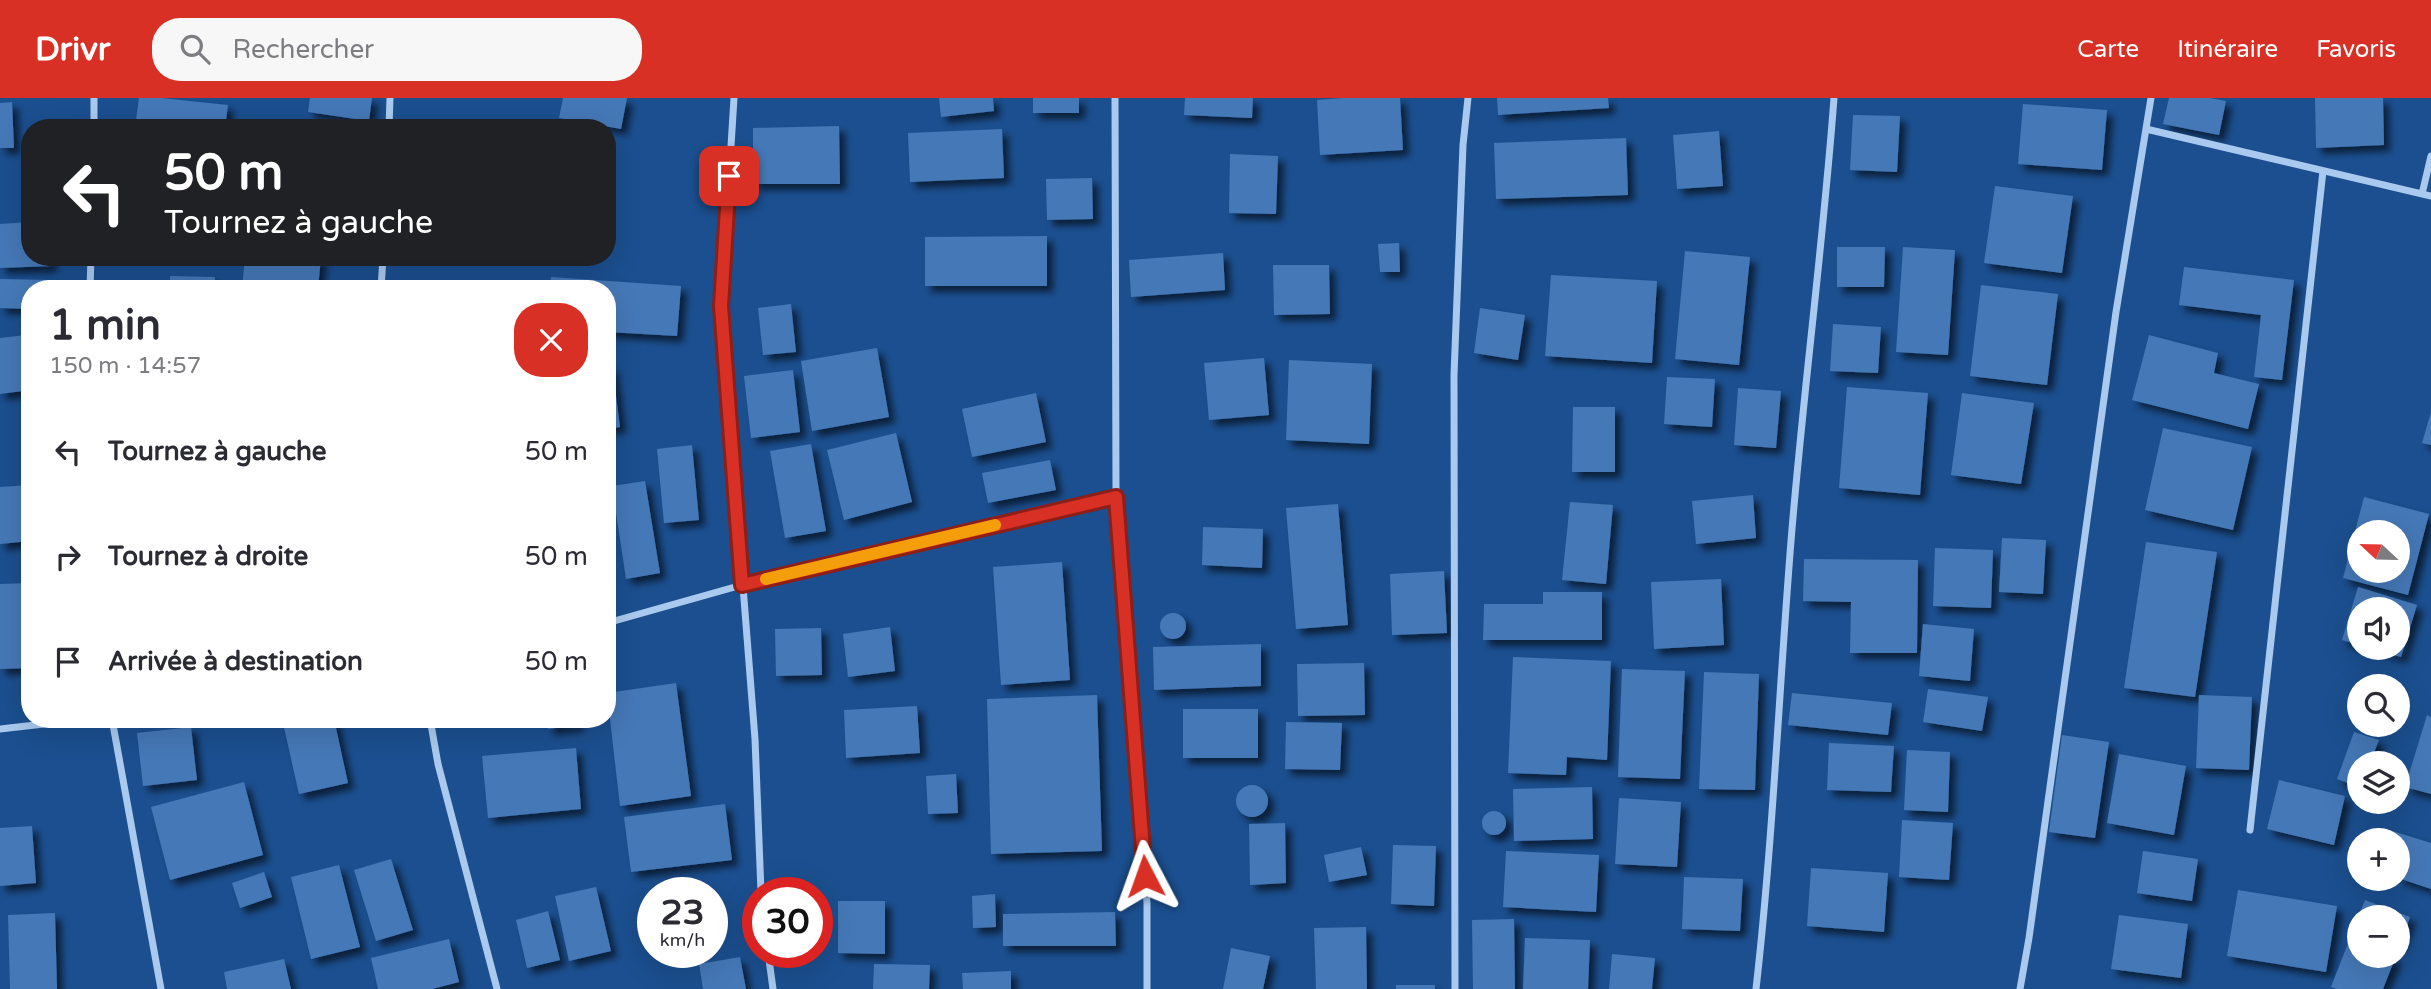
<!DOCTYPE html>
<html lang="fr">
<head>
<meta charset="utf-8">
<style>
	:root { --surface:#fff; --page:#f7f7f7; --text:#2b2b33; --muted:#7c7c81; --accent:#d93025 }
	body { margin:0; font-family:"Varela Round",sans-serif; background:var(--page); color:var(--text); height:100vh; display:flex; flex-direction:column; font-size:26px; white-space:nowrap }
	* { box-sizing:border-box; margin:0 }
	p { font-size:23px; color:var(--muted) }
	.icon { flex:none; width:38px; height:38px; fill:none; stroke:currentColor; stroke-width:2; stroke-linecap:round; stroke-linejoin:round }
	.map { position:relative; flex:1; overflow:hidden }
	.sheet { position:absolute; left:21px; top:182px; width:595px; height:448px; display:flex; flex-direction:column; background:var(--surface); border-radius:28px; box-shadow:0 7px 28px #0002 }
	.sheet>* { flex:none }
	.guide { position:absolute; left:21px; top:21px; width:595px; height:147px; border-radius:28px; box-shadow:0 7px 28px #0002; background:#202124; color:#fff; overflow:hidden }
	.needle { width:46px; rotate:292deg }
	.tools { position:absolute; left:2347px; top:422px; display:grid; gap:14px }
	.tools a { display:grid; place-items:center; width:63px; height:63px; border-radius:50%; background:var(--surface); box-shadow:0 7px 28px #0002; font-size:35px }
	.speed { position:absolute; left:637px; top:779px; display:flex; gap:14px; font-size:35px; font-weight:700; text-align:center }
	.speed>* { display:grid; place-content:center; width:91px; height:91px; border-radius:50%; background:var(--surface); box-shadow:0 7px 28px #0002; line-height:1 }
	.speed small { font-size:18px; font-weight:400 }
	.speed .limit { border:10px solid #d22; background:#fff; color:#111 }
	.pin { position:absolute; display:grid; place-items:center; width:60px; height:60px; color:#fff; margin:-30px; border-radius:14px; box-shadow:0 4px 10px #0006 }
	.me { position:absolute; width:77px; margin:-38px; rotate:356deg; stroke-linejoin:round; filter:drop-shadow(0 0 5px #0008) }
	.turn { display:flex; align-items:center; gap:24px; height:147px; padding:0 28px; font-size:32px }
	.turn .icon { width:91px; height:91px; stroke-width:2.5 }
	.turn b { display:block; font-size:49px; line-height:60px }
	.round { display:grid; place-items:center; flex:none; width:74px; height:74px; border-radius:28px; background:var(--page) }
	.overview { display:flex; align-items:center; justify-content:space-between; height:119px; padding:0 28px }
	h1 { font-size:42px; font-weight:700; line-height:52px }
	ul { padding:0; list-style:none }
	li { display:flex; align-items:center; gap:21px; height:105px; padding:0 28px }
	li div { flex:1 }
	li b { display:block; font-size:26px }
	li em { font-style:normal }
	header { display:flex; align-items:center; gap:42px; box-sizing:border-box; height:98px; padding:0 35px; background:var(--accent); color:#fff }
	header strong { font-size:33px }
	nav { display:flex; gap:38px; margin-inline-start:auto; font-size:24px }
	.search { width:490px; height:63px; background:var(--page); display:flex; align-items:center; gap:18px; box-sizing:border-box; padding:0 24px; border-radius:28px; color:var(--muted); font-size:26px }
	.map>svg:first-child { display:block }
	.building { fill:#4478b7; fill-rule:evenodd; filter:url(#shadow) }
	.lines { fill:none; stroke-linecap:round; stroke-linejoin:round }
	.street { stroke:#a9c9ee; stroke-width:7 }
	.route-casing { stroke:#8d1f18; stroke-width:18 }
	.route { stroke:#d93025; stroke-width:12 }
	.slow { stroke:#f59e0b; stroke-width:12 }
</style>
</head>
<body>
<header>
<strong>Drivr</strong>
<div class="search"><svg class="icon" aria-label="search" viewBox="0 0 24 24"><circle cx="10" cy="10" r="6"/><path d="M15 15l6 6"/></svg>Rechercher</div>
<nav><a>Carte</a><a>Itinéraire</a><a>Favoris</a></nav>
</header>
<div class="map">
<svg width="2431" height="891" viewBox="0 0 2431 891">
	<defs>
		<filter id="shadow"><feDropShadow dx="6" dy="6" stdDeviation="3.5" flood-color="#0009"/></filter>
	</defs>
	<rect width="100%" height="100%" fill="#1b4f8f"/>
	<path class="building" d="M139 0H161L228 7 225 30H135Z
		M310 0H372L369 23 308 14Z
		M563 0H627L621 31 559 20Z
		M939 0H993L994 13 941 19Z
		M1033 0H1079V15H1033Z
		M1185 0H1253L1252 20 1184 17Z
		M1343 0H1400L1403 52 1320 57 1317 2Z
		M1497 0H1608L1609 10 1498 17Z
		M2169 0H2210L2226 3 2219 37 2163 26Z
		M2315 0H2383L2384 47 2316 50Z
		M12 4 14 50H0V5Z
		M2023 6 2107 12 2102 72 2018 66Z
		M1853 17 1900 18 1897 74 1850 72Z
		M839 28 840 86H753V30Z
		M1002 31 1004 80 910 84 908 35Z
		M1719 33 1723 88 1677 91 1673 37Z
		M1626 40 1628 97 1496 101 1494 45Z
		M1230 56 1278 58 1276 116 1229 115Z
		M1092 80 1093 121 1047 122 1046 81Z
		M1995 88 2073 98 2062 175 1984 165Z
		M30 124V159H51V168L0 170V126Z
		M1047 138V188H925V139Z
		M1399 145 1400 174H1380L1378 146Z
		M1837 149H1885L1884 189H1837Z
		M1903 149 1955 152 1948 257 1896 254Z
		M1685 153 1750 159 1739 267 1675 261Z
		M1223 155 1225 192 1131 199 1129 162Z
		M245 159H321L318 191H242Z
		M1273 167H1329L1330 216 1274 217Z
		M2184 169 2294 182 2282 282 2254 279 2261 217 2179 207Z
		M1551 177 1657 183 1652 265 1545 258Z
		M170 178 215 179 214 191H170Z
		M551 179 681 188 677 238 607 234V191H550Z
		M0 181 49 182 48 191H30V211L0 210Z
		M1981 187 2058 196 2047 287 1970 278Z
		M791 206 796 254 763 257 758 210Z
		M1480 210 1525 217 1518 262 1474 255Z
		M1833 226 1881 229 1878 275 1830 273Z
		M26 237 30 292 0 296V240Z
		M2149 237 2218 255 2214 275 2259 286 2248 331 2132 302Z
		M877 250 889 319 812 333 801 263Z
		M1264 260 1269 317 1209 322 1204 265Z
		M1289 262 1372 266 1369 346 1286 342Z
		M612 267 620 329 607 331V268Z
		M793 272 800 334 751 340 744 278Z
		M1667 279 1715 281 1712 329 1664 326Z
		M1847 289 1928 295 1920 397 1839 390Z
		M1738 290 1781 293 1776 350 1734 347Z
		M1036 295 1046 344 972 359 962 311Z
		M1962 295 2034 305 2021 386 1951 377Z
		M1573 309H1615V374H1572Z
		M2431 314V347L2422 345Z
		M2163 330 2252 349 2233 432 2145 412Z
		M896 335 912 404 844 422 827 352Z
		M811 346 826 433 785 440 770 353Z
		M692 347 699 422 664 425 657 351Z
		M1050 362 1056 392 988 405 982 375Z
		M645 383 660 475 626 481 612 388Z
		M30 387V443L0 446V389Z
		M1753 397 1756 440 1696 446 1692 403Z
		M2364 399 2429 416 2408 497 2343 480ZM2359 434H2398V472H2359Z
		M1570 404 1613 407 1606 486 1562 482Z
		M1338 406 1348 527 1296 531 1286 410Z
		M1203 429 1263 431 1262 470 1202 467Z
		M2002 440 2046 442 2043 496 1999 494Z
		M2146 444 2217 454 2195 599 2124 590Z
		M1935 450 1993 452 1991 510 1933 508Z
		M1804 461 1918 462 1917 555H1850L1851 504 1803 503Z
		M1062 464 1070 582 1001 587 993 469Z
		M1444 473 1447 535 1392 537 1390 476Z
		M1721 481 1724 547 1654 551 1651 484Z
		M30 485V570L0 571V486Z
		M2358 489 2417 507 2401 559 2370 550H2398V511H2359V547L2342 542Z
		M1543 494H1602V542H1483L1484 506H1543Z
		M1160 528a13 13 0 1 1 26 0a13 13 0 1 1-26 0Z
		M1923 526 1974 531 1970 583 1919 578Z
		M890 529 895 573 848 579 843 536Z
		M821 530 822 577 776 578 775 531Z
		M1261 546V588L1154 592 1153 549Z
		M1513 559 1611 563 1607 662 1567 659 1566 677 1508 675Z
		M1364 565 1365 617 1298 618 1297 566Z
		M1622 571 1685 573 1680 681 1618 679Z
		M1704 574 1759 576 1755 692 1699 691Z
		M676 585 691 698 620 708 607 595Z
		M1928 591 1988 599 1982 633 1923 624Z
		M1792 595 1892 605 1888 637 1788 627Z
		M1097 597 1102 753 991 756 987 601Z
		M2199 597 2252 599 2249 672 2196 670Z
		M917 608 920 655 846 660 844 612Z
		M1183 611H1258V660H1183Z
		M2427 617 2431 619V696L2405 689Z
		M297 621H334L348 685 299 696 283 625Z
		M547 621H578L579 627 548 631Z
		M1286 624 1342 625 1340 672 1285 671Z
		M191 629 197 682 143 688 137 635Z
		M2354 634 2379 642 2370 665H2359V689L2337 681Z
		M2062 637 2109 644 2095 740 2049 734Z
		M1829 645 1894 648 1891 694 1827 692Z
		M576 650 581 711 488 720 482 658Z
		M1907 652 1950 654 1948 714 1904 712Z
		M2119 656 2186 668 2174 737 2107 725Z
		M956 676 958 715 928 716 926 678Z
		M2279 682 2345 698 2334 747 2267 731Z
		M244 684 263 757 170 782 151 709Z
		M1236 703a16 16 0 1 1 32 0a16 16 0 1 1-32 0Z
		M1592 689 1593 741 1514 743 1513 691Z
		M1619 700 1681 704 1677 769 1615 766Z
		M725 706 732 762 631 774 624 719Z
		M1482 725a12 12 0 1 1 24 0a12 12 0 1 1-24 0Z
		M1902 722 1953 725 1949 782 1899 779Z
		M1285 725 1286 785 1250 787 1249 726Z
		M32 728 36 785 0 788V730Z
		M2386 731 2431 745V791L2398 780V742H2382Z
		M1393 747 1436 748 1434 808 1391 806Z
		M1361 749 1367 777 1329 784 1324 757Z
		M1506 753 1599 757 1596 814 1503 809Z
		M2143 753 2198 761 2192 803 2137 795Z
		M391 761 413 832 376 843 354 772Z
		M339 767 360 849 311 861 291 779Z
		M1811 770 1888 775 1884 834 1807 828Z
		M264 774 272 799 240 810 232 785Z
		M1684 779 1743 781 1740 833 1682 831Z
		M596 789 611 853 569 863 555 798Z
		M2238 792 2337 808 2326 874 2227 858Z
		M995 796 996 829 973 830 972 798Z
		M2365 802 2410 819 2398 853V819H2359V858H2396L2383 891H2337L2331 889Z
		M838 803H885V856L838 855Z
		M548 813 560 862 527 870 516 822Z
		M1115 814 1116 848H1003V816Z
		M55 815 57 891H10L8 817Z
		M2119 817 2188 826 2181 880 2111 871Z
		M1514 821 1515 891H1473L1472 822Z
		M1366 829 1367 891H1316L1314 830Z
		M1525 840 1590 842 1588 891H1523Z
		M449 841 459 884 432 891H378L371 860Z
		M1231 850 1270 858 1263 891H1223Z
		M1612 856 1655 860 1652 891H1609Z
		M740 859 746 891H703L699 866Z
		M284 861 291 891H227L224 874Z
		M874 866 930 867 929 891H873Z
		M1011 873V891H963L962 875Z
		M1396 887H1435V891H1396Z"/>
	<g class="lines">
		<path class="street" d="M734 0 721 208 755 641 761 794
			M1115 0 1116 399 1147 805V891
			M94 30V0
			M389 30 390 0
			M2146 31 2431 98
			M2422 96 2431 58
			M90 191 91 159
			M381 191 383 159
			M607 525 742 487 1116 399
			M112 621 161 891
			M430 621 438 666 497 891
			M0 631 88 621
			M2250 732 2323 73
			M768 854 773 891
			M1455 891 1454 277 1463 47 1468 0
			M1756 891C1773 742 1779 592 1791 443 1803 295 1823 148 1834 0
			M2020 891 2029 840 2116 214 2151 0"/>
	</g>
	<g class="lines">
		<defs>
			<path id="route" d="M729 78 721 208 742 487 1116 399 1145 778"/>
		</defs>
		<use href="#route" class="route-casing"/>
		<use href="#route" class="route"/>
		<path class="slow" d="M766 481 995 427"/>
	</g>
</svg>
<div class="tools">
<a><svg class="needle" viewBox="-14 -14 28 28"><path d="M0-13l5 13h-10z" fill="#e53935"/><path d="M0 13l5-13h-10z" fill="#7c7c81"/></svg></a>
<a><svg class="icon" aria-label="sound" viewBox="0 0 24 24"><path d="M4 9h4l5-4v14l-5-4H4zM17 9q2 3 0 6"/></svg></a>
<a><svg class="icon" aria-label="search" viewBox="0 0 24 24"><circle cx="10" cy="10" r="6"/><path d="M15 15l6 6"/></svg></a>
<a><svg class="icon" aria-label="layers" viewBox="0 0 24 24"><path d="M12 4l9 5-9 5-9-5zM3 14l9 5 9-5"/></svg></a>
<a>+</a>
<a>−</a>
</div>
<div class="speed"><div>23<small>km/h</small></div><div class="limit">30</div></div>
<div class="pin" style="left:729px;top:78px;background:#d93025"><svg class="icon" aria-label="arrive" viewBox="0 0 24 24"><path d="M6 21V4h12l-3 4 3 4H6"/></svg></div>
<svg class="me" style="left:1145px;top:778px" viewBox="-20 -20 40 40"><path d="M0-17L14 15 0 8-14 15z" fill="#d93025" stroke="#fff" stroke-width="4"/></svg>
<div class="guide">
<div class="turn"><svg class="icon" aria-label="left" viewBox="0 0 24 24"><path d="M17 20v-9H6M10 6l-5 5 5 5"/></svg><div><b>50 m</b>Tournez à gauche</div></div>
</div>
<section class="sheet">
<div class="overview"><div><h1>1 min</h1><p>150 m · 14:57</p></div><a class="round" style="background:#d93025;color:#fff"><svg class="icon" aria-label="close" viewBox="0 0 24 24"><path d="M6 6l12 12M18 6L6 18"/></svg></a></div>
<ul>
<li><svg class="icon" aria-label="left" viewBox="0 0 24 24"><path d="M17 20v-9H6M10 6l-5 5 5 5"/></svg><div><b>Tournez à gauche</b></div><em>50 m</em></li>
<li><svg class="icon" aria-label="right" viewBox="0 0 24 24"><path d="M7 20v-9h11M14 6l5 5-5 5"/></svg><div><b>Tournez à droite</b></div><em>50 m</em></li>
<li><svg class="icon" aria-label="arrive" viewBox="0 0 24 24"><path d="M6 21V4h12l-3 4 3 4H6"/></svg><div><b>Arrivée à destination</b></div><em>50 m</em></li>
</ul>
</section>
</div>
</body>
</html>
